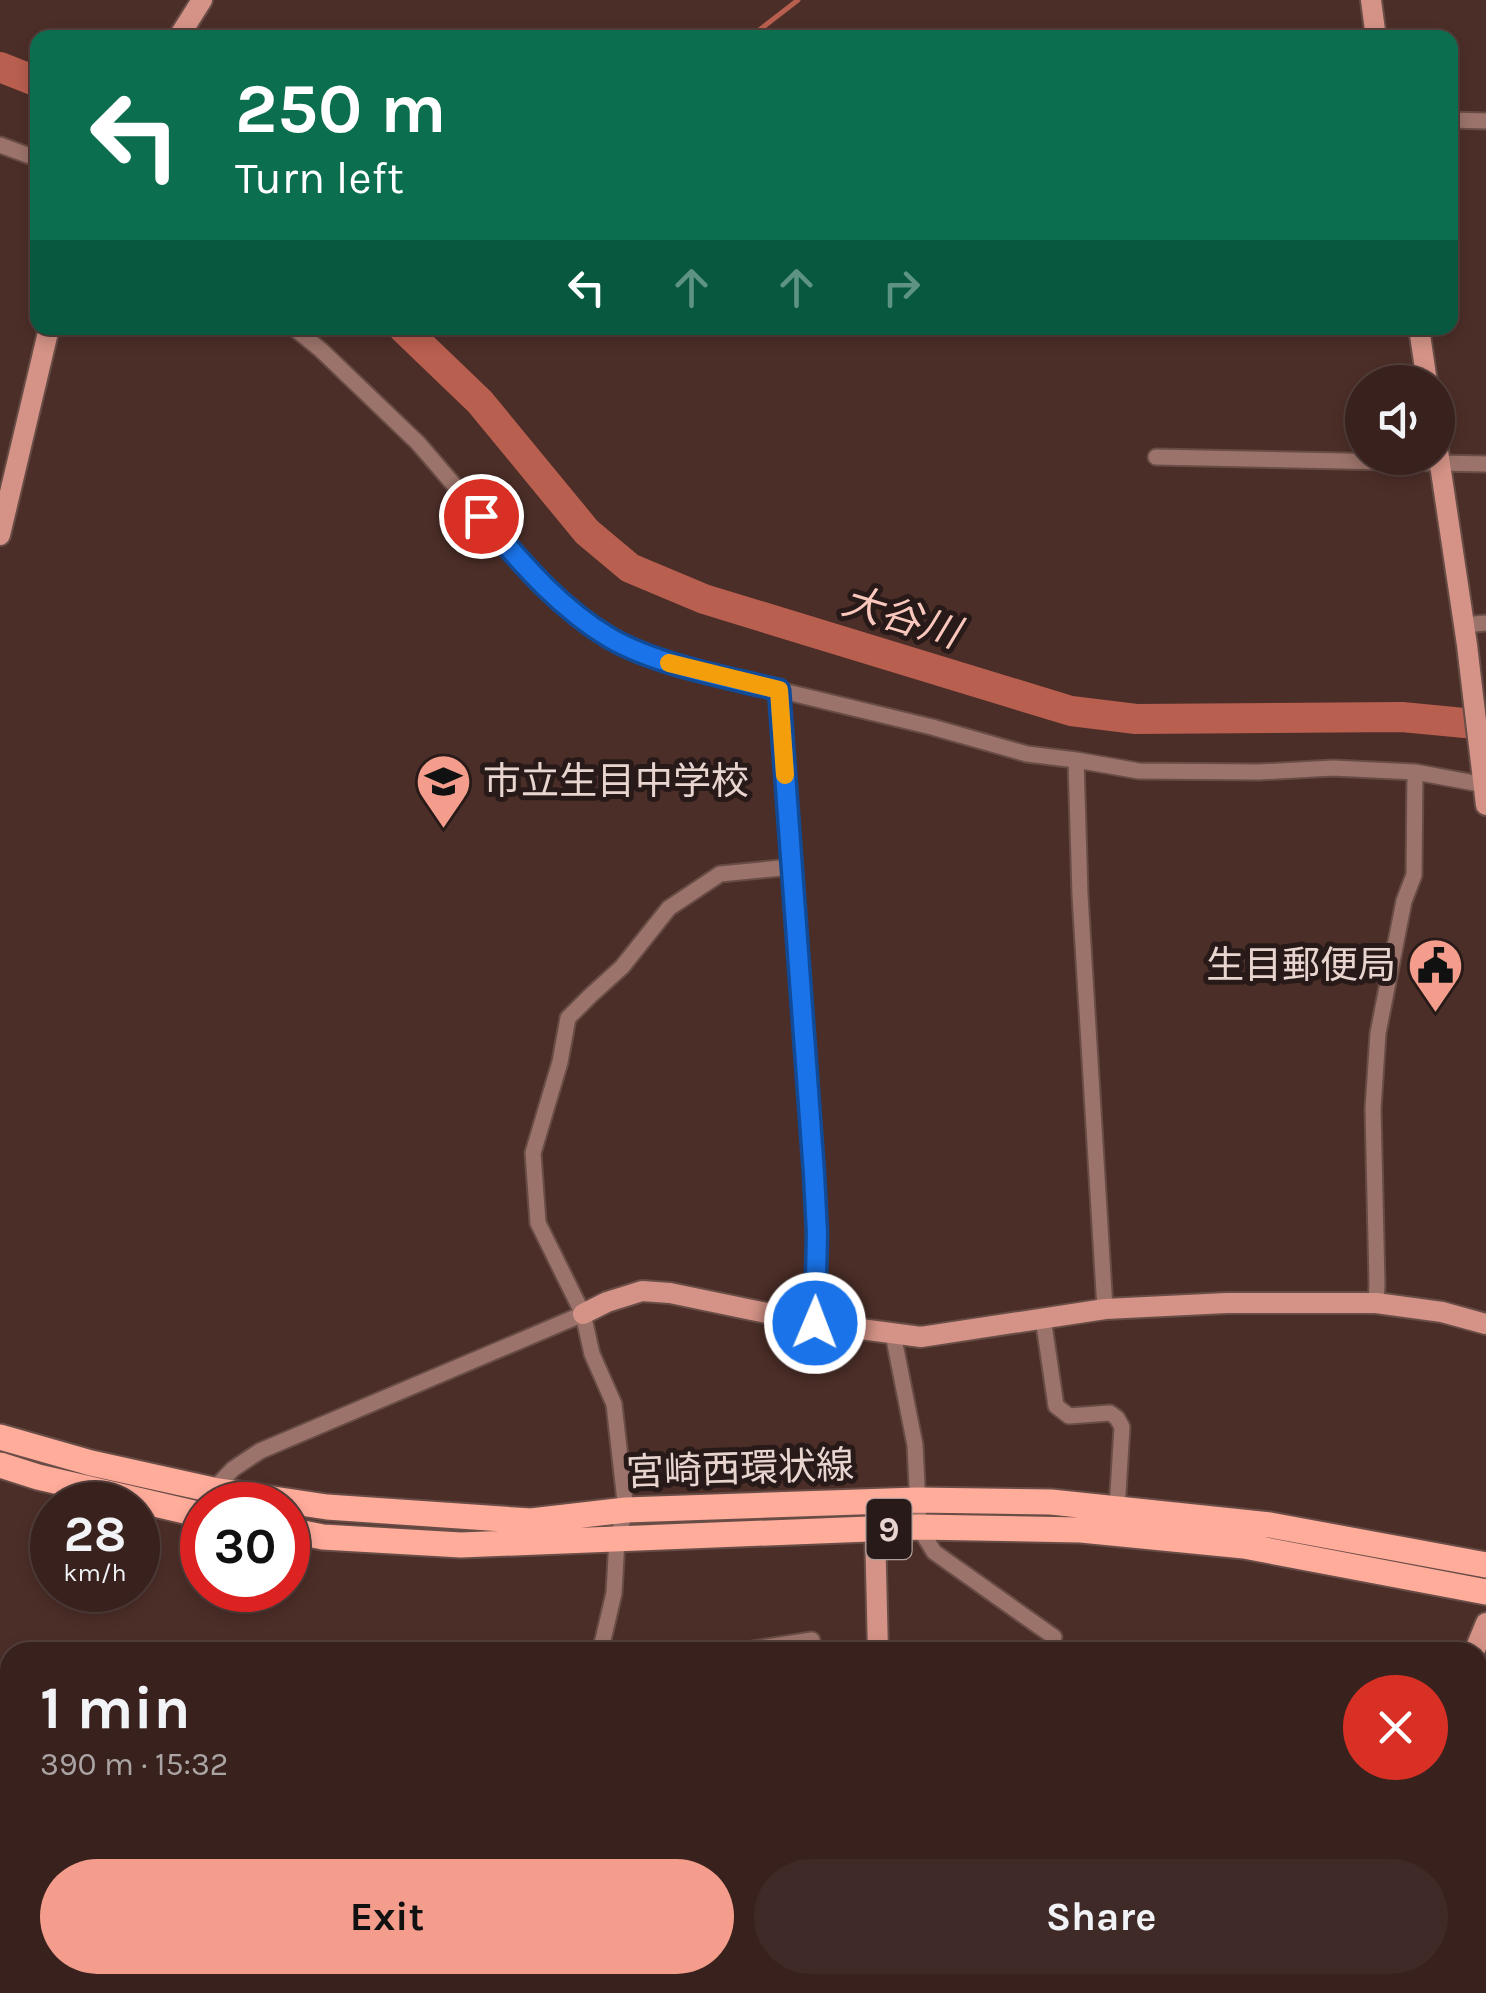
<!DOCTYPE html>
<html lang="en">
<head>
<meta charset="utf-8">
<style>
	:root { --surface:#39221e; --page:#402a27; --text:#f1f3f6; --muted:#aba4a4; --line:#533f3c; --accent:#f49d8c }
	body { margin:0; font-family:Karla,"Noto Sans JP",sans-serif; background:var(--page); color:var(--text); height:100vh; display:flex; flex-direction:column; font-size:38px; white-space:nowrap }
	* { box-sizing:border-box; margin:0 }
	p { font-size:32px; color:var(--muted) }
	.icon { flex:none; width:55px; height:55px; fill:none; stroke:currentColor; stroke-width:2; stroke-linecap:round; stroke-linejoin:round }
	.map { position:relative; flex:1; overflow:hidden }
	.side { position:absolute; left:0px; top:1642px; width:1488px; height:352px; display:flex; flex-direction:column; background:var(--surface); border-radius:30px 30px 0 0; box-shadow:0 5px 15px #0003,0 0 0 2px var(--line) }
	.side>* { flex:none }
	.banner { position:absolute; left:30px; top:30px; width:1428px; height:305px; border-radius:20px; box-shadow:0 5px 15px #0003,0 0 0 2px var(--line); background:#0b6e4f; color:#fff; overflow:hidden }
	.buttons { position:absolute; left:1345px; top:365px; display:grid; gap:20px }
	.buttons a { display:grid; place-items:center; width:110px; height:110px; border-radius:50%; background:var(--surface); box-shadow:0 5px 15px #0003,0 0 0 2px var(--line); font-size:50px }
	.speed { position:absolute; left:30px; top:1482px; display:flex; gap:20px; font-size:50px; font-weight:700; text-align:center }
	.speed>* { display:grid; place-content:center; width:130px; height:130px; border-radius:50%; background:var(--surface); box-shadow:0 5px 15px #0003,0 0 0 2px var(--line); line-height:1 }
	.speed small { font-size:25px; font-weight:400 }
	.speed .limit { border:15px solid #d22; background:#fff; color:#111 }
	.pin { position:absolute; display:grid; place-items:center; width:85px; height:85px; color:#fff; margin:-42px; border:5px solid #fff; border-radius:50%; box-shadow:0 2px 10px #0007 }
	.me { position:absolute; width:110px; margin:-55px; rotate:1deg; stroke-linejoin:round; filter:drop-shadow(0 0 8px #0008) }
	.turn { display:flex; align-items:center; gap:35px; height:210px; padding:0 40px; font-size:45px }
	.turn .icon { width:130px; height:130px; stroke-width:2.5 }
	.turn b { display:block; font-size:70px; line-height:85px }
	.lanes { display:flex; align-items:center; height:95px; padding:0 40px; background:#0003; justify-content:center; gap:50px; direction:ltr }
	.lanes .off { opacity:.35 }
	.round { display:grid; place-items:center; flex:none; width:105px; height:105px; border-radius:52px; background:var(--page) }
	.overview { display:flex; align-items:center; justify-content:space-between; height:170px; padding:0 40px }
	h1 { font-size:60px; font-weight:700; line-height:75px }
	.button { display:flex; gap:20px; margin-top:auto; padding:20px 40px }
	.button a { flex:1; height:115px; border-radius:60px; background:var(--accent); color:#111; font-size:40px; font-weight:700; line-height:115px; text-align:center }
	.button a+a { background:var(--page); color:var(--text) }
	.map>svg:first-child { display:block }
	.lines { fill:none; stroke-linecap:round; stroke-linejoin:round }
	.stream { stroke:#b95f4f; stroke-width:5 }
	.river { stroke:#b95f4f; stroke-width:30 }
	.street-casing { stroke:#684c46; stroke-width:19 }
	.secondary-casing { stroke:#684c46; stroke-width:24 }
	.primary-casing { stroke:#684c46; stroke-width:29 }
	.street { stroke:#9b736a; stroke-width:15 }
	.secondary { stroke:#d49386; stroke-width:20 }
	.primary { stroke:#ffac9b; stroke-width:25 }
	.route-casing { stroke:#114b97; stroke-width:25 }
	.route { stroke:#1a73e8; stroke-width:18 }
	.slow { stroke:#f59e0b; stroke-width:18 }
	.labels { text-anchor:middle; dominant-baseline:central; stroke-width:10; stroke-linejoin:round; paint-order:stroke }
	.shield { fill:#281a18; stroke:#af9d99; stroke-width:2.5 }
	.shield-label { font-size:35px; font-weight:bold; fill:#e9d5d0 }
	.poi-label { font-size:38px; fill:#e9d5d0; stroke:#281a18; text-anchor:start }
	.street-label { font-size:38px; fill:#e9d5d0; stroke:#281a18 }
	.water-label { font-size:40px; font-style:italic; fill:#fac7bd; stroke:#281a18 }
</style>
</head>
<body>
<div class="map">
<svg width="1486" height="1993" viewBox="0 0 1486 1993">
	<rect width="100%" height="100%" fill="#4c2e28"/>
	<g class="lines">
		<path class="stream" d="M749 38 798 0"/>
		<path class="river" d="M0 67 38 82
			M403 328 480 402 587 532 630 568 704 599 1071 711 1136 719 1402 717 1486 725"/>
		<defs>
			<path id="street" d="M1450 120 1486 121
				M0 145 38 159
				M294 328 321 350 418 443 523 565 564 606 612 639 675 665 932 727 1027 754 1076 760 1139 771 1259 772 1333 768 1415 772 1486 785
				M1156 457 1486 464
				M1464 625 1486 623
				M779 689 814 1174 817 1233 815 1323
				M1076 760 1080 895 1105 1309
				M1376 1303 1377 1284 1373 1109 1378 1033 1404 901 1414 875 1415 772
				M1043 1318 1056 1406 1069 1416 1110 1413 1117 1418 1122 1427 1117 1509
				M893 1334 915 1445 919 1527 934 1552 1054 1637
				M213 1490 233 1469 260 1451 583 1314
				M598 1652 603 1640 614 1593 617 1539 626 1510 614 1404 592 1354 583 1314 538 1223 533 1153 560 1062 568 1018 590 996 622 967 669 908 720 874 791 867
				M734 1652 812 1640 814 1652
				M1478 1960 1486 1958
				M345 1993 360 1985
				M611 1993 614 1985
				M726 1993 729 1985
				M1118 1993 1123 1985"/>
			<path id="secondary" d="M1371 0 1376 38
				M178 38 202 0
				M1419 328 1427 382
				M1438 451 1467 645 1486 805
				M0 535 49 328
				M583 1314 607 1302 642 1291 670 1293 815 1323 921 1337 1105 1309 1227 1303H1376L1442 1312 1486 1324
				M875 1530 878 1652
				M1474 1652 1486 1623
				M804 1993 810 1985
				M1339 1993 1342 1985"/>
			<path id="primary" d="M0 1437 91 1463 213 1490 327 1507 531 1521 626 1510 917 1500 1051 1502 1270 1525 1486 1565
				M0 1465 38 1477 202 1515
				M288 1530 323 1537 461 1545 919 1527 1081 1530 1244 1546 1486 1592"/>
		</defs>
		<use href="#street" class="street-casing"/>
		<use href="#secondary" class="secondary-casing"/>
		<use href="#primary" class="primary-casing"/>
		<use href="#street" class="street"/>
		<use href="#secondary" class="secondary"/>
		<use href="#primary" class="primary"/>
	</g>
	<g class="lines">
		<defs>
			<path id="route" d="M481 516C520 561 558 607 610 638 657 665 725 677 779 690L814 1174 817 1233 815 1323"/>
		</defs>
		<use href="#route" class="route-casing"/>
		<use href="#route" class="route"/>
		<path class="slow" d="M669 663 779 690 785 775"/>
	</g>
	<defs>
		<symbol id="school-pin" viewBox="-11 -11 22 30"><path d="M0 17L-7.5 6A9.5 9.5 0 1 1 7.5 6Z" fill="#f49d8c" stroke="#281a18"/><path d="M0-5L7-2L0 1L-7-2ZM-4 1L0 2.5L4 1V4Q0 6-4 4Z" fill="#111"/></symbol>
		<symbol id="civic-pin" viewBox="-11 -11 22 30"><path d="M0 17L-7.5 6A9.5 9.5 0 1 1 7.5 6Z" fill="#f49d8c" stroke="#281a18"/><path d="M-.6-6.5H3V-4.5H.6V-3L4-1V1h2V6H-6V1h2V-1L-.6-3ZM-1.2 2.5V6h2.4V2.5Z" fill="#111"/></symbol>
	</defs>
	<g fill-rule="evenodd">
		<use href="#school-pin" x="412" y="750" width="63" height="86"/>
		<use href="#civic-pin" x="1404" y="934" width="63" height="86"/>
	</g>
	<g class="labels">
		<rect class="shield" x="866.5" y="1499" width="45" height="60" rx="8"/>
		<g class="shield-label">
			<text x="889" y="1529">9</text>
		</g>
		<g class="poi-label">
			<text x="483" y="781">市立生目中学校</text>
			<text x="1396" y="965" text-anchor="end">生目郵便局</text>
		</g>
		<g class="street-label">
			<text transform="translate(740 1469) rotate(-2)">宮崎西環状線</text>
		</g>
		<g class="water-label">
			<text transform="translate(901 617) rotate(17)">大谷川</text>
		</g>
	</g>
</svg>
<div class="buttons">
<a><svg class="icon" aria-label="sound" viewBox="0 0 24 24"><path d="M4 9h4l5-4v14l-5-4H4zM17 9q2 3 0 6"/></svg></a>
</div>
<div class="speed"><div>28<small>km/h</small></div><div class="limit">30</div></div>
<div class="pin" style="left:481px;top:516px;background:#d93025"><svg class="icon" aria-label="arrive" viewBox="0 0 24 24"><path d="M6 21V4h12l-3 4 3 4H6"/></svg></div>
<svg class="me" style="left:815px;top:1323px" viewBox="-20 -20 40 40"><circle r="17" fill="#1a73e8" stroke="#fff" stroke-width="3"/><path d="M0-11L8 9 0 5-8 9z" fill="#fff"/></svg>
<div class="banner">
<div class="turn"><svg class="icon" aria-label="left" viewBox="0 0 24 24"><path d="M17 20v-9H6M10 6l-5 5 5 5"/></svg><div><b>250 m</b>Turn left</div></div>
<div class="lanes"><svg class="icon" aria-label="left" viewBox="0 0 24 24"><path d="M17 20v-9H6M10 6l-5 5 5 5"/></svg><svg class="icon off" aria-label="ahead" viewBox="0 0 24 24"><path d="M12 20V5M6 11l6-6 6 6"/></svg><svg class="icon off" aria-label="ahead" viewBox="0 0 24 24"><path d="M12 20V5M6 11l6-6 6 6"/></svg><svg class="icon off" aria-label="right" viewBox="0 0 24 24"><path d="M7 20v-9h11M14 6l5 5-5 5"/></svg></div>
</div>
<section class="side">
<div class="overview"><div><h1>1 min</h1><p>390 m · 15:32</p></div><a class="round" style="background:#d93025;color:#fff"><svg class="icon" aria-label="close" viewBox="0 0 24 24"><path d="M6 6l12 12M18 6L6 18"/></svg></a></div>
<div class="button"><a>Exit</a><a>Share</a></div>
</section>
</div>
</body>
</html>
